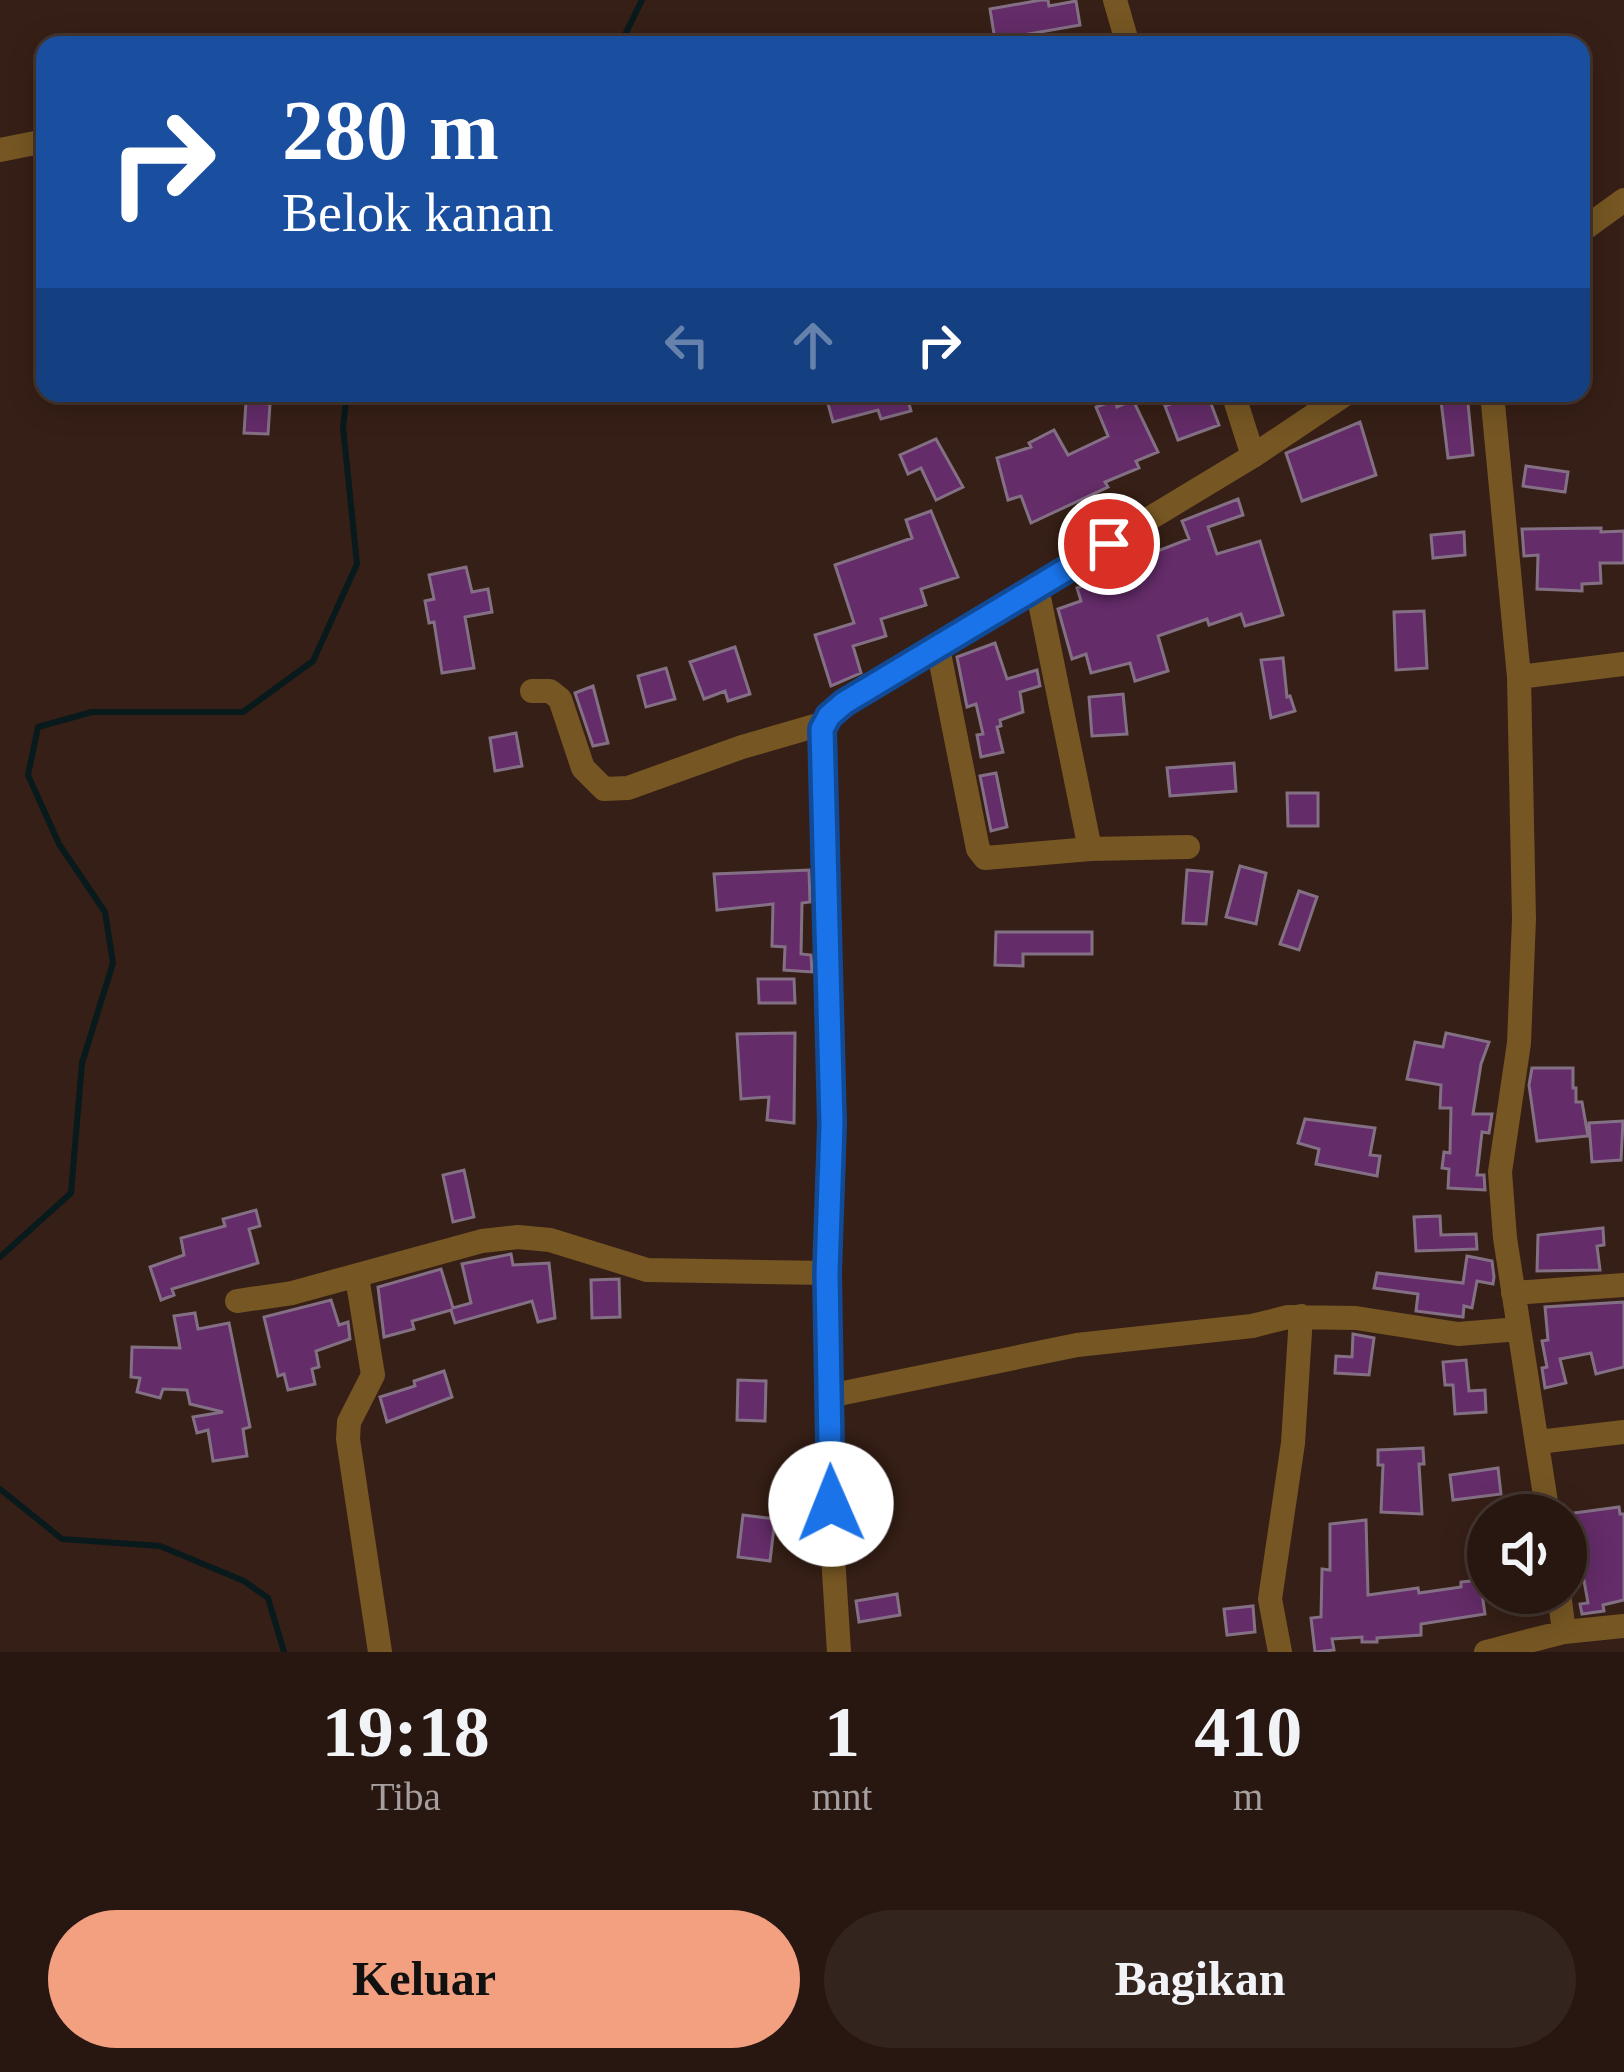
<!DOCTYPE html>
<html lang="id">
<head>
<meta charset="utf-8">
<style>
	:root { --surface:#281710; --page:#34241e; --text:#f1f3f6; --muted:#a59f9f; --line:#443630; --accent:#f2a080 }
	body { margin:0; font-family:Georgia,serif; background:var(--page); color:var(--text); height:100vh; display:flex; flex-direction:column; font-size:45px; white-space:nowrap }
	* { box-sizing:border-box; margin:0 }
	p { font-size:39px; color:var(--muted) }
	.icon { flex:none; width:66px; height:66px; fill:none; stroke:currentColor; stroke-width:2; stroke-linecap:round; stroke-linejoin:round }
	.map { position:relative; height:1652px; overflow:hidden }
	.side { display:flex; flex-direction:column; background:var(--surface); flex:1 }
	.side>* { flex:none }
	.top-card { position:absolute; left:36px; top:36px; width:1554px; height:366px; border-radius:24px; box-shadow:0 6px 30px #0003,0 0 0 3px var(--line); background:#1a4fa0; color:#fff; overflow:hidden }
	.tools { position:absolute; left:1467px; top:1494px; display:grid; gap:24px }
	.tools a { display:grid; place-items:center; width:120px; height:120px; border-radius:50%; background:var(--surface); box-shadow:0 6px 30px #0003,0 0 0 3px var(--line); font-size:60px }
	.pin { position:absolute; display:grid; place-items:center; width:102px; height:102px; color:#fff; margin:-51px; border:6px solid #fff; border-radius:50%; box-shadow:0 3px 12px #0007 }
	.me { position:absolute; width:132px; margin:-66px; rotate:359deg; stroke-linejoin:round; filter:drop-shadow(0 0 9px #0008) }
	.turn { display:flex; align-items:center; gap:42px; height:252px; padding:0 48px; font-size:54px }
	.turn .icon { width:156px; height:156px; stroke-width:2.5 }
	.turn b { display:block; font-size:84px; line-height:102px }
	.lanes { display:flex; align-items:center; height:114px; padding:0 48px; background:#0003; justify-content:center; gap:60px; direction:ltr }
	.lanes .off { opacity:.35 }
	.eta { display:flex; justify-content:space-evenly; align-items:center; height:204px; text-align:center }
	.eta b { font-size:72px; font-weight:600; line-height:84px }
	.cta { display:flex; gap:24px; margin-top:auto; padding:24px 48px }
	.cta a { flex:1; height:138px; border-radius:72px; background:var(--accent); color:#111; font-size:48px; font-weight:600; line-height:138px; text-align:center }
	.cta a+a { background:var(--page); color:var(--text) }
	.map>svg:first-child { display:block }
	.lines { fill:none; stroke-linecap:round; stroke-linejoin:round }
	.stream { stroke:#081a1c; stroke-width:6 }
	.building { fill:#642c69; stroke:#847085; stroke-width:3 }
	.minor { stroke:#765723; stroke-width:24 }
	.route-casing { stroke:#114b97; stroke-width:30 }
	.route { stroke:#1a73e8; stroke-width:21 }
</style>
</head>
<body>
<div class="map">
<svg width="1624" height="1652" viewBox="0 0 1624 1652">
	<rect width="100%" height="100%" fill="#361f16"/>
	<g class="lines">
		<path class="stream" d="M620 45 642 0
			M0 1257 71 1193 82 1063 113 963 105 912 59 844 28 775 38 727 92 712H243L313 661 357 564 343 427 347 393
			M0 1489 62 1539 160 1546 244 1581 268 1598 284 1652"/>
	</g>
	<path class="building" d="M1041 0H1048L1049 6 1076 1 1080 25 995 40 990 9Z
		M825 393H906L911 411 881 419 878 410 833 422Z
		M1201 393H1207L1219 425 1178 440 1165 406Z
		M1440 393H1467L1473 455 1448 458Z
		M1115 400 1117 407 1133 400 1158 452 1136 461 1139 468 1105 482 1108 487 1031 523 1021 496 1008 500 997 458 1031 447 1029 443 1054 430 1068 455 1108 436 1096 407Z
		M246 402 270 404 268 434 244 433Z
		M1360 422 1376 475 1302 501 1286 453Z
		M936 439 963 487 936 500 921 468 908 474 900 455Z
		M1526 466 1568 472 1565 492 1523 486Z
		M1238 499 1243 515 1208 527 1217 554 1260 541 1283 615 1245 626 1241 614 1209 625 1207 619 1158 636 1168 671 1135 681 1130 663 1091 673 1086 654 1072 659 1058 609 1081 601 1077 588 1109 577 1108 574 1144 565 1142 557 1189 539 1182 521Z
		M931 511 958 577 921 589 926 605 881 619 886 636 853 646 861 673 831 686 815 635 854 623 835 565 912 538 906 520Z
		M1601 528V532L1624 531V563H1600L1601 583 1582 584V591L1537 589 1538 555 1524 556 1522 529Z
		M1464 532 1465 555 1433 558 1431 535Z
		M466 567 472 592 488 589 492 612 465 617 474 668 442 673 434 622 429 623 425 601 434 599 429 575Z
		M1424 611 1427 668 1396 670 1394 612Z
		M995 643 1007 679 1037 670 1040 686 1020 692 1023 712 1000 720 1001 726 997 727 1003 752 981 757 977 735 983 734 976 704 967 707 957 657Z
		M735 647 750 694 728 701 725 691 704 699 690 662Z
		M1283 658 1287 697 1290 696 1295 711 1271 718 1261 660Z
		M666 668 675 699 646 707 638 676Z
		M593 686 608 743 593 746 575 693Z
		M1123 694 1127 734 1092 736 1089 697Z
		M516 733 522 766 495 771 490 738Z
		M1234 763 1236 791 1170 796 1167 768Z
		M996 773 1007 827 991 831 980 776Z
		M1287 793H1318V826H1288Z
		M1240 866 1266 873 1256 924 1226 917Z
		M809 870 810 902 802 903 801 954 811 955 812 972 784 970 785 947 772 946 773 904 717 910 714 874Z
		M1187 870 1212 872 1206 924 1183 923Z
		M1299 891 1317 897 1299 950 1280 944Z
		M996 932H1092V954H1023V966L995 965Z
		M758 979H794L795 1003H759Z
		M795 1033 794 1123 767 1120 769 1097 741 1099 737 1034Z
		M1446 1033 1489 1042 1481 1064 1473 1114H1492L1489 1133 1482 1132 1477 1175H1484L1485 1190 1448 1188 1449 1169 1442 1168 1444 1152 1450 1153 1451 1108H1440L1441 1085 1407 1079 1415 1042 1443 1047Z
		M1532 1068H1573V1088H1576V1102H1582L1588 1136 1537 1141 1529 1085Z
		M1305 1119 1375 1128 1370 1155 1380 1156 1377 1176 1316 1164 1319 1149 1298 1143Z
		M1623 1121 1621 1160 1592 1162 1589 1123Z
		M464 1170 474 1217 453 1222 443 1175Z
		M256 1210 260 1226 249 1229 258 1263 172 1289 174 1295 161 1300 150 1267 184 1255 181 1238 225 1226 223 1219Z
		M1440 1216 1441 1235 1476 1234 1477 1249 1416 1251 1414 1217Z
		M1603 1228 1604 1245 1597 1246 1600 1270 1537 1271 1538 1235Z
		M511 1254 513 1265 549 1263 555 1318 538 1322 532 1301 455 1323 451 1310 412 1321 414 1329 384 1337 378 1287 441 1269 453 1308 471 1303 462 1264Z
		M1467 1256 1492 1261 1494 1277 1493 1284 1477 1281 1472 1308 1464 1306 1463 1317 1416 1311 1418 1294 1374 1288 1377 1273 1463 1283Z
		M619 1279 620 1317 592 1318 591 1280Z
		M331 1300 339 1325 348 1322 350 1339 316 1351 319 1367 312 1369 315 1384 288 1390 284 1374 278 1376 264 1317Z
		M1624 1302V1367L1596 1374 1591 1353 1560 1359 1566 1383 1545 1388 1542 1368 1547 1367 1542 1341 1548 1340 1545 1307Z
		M195 1313 198 1329 229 1323 250 1427 243 1429 247 1456 213 1461 208 1430 197 1433 193 1417 223 1412 190 1404 187 1390 163 1389 160 1398 137 1392 140 1378 131 1377 132 1347 180 1348 174 1316Z
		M1353 1334 1374 1338 1369 1375 1335 1373 1336 1356 1352 1357Z
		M1466 1360 1469 1391 1485 1390 1486 1412 1455 1414 1453 1385H1445L1443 1362Z
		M444 1371 452 1397 387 1422 380 1397 415 1386 414 1381Z
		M738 1380 766 1381 765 1421 737 1420Z
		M1423 1448 1424 1464H1419L1422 1514 1381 1512 1383 1465H1378V1450Z
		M1498 1468 1501 1494 1453 1500 1450 1475Z
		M1619 1507 1620 1514H1624V1600L1603 1605 1604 1611 1582 1614 1580 1604 1588 1603 1581 1564H1570L1569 1545H1578L1574 1513Z
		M743 1515 775 1519 770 1561 738 1557Z
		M1366 1520 1368 1595 1418 1588 1419 1593 1461 1587V1582L1480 1580 1485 1614 1421 1624V1635L1377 1638V1642H1362V1637L1332 1639 1334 1650 1315 1652 1311 1618 1321 1617 1322 1569 1330 1570V1524Z
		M897 1594 900 1615 859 1622 856 1601Z
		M1253 1606 1255 1632 1227 1635 1224 1609Z"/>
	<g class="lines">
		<path class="minor" d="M1115 0 1128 45
			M0 150 45 141
			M1581 231 1624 200
			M1233 393 1253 456
			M1492 393 1519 677 1524 919 1519 1043 1500 1172 1505 1238 1548 1515
			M1037 588 1090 849
			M938 648 978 849 985 858 1090 849 1188 847
			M1519 677 1624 664
			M532 691H550L560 699 583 768 604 789 628 788 742 747 825 723
			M357 1277 373 1375 349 1422 348 1439 380 1652
			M1513 1293 1624 1285
			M237 1301 292 1293 482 1241 518 1237 550 1240 647 1270 827 1273
			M829 1396 1077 1345 1252 1326 1288 1317 1356 1318 1458 1334 1519 1329
			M1538 1442 1624 1432
			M1559 1593 1564 1632
			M839 1652 832 1540 827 1273 832 1125 822 729 829 716 844 703 1253 456 1347 393
			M1280 1652 1270 1599 1293 1443 1301 1316
			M1486 1652 1564 1632 1624 1626"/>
	</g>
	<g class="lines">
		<defs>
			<path id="route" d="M831 1504 827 1273 832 1124 822 729 829 716 844 703 1109 544"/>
		</defs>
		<use href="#route" class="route-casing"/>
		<use href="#route" class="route"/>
	</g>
</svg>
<div class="tools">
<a><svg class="icon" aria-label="sound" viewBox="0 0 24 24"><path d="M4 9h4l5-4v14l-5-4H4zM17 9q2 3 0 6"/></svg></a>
</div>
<div class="pin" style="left:1109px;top:544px;background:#d93025"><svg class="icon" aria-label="arrive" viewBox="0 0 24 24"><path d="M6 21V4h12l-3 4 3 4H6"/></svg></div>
<svg class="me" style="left:831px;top:1504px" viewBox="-20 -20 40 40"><circle r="19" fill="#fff"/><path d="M0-13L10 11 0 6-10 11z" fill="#1a73e8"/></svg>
<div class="top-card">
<div class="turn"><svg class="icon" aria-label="right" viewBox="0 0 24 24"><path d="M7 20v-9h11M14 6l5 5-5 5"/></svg><div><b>280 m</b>Belok kanan</div></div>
<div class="lanes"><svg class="icon off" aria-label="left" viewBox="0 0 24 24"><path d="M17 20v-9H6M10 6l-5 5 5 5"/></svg><svg class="icon off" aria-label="ahead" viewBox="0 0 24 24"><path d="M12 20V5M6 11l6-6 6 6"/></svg><svg class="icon" aria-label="right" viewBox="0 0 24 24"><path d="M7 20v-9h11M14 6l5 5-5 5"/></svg></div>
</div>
</div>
<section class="side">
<div class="eta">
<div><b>19:18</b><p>Tiba</p></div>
<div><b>1</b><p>mnt</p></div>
<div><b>410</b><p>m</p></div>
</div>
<div class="cta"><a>Keluar</a><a>Bagikan</a></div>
</section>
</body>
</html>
